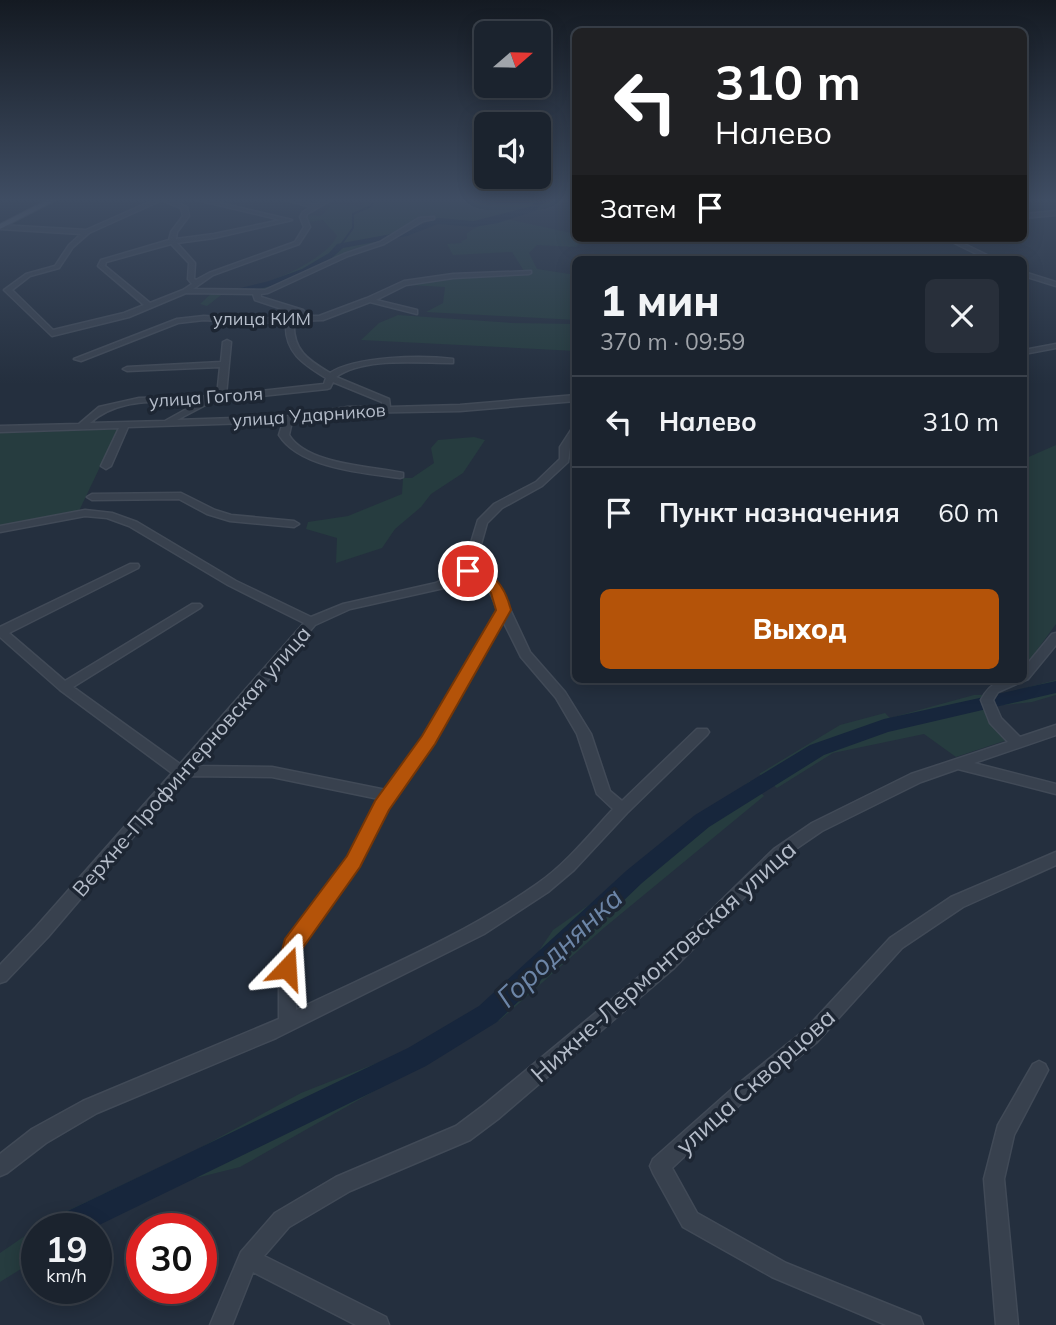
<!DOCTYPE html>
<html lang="ru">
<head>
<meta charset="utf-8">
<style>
	:root { --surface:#1b232e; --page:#282f3a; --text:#f1f3f6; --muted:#a0a4aa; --line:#39404a; --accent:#b45309 }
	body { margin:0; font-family:Mulish,sans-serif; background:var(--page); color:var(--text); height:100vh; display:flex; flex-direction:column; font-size:26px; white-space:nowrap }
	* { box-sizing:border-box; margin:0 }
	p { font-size:23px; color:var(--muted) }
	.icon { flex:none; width:38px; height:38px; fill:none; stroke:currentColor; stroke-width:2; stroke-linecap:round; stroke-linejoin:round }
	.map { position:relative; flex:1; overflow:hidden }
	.details { position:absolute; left:572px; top:256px; width:455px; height:427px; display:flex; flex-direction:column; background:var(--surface); border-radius:10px; box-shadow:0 4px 18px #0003,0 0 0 2px var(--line) }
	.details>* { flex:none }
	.banner { position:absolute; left:572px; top:28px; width:455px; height:214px; border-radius:10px; box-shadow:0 4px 18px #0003,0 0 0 2px var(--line); background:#202124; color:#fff; overflow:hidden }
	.needle { width:46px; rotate:70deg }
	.tools { position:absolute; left:474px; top:21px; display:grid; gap:14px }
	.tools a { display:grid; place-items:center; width:77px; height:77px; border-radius:10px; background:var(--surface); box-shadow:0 4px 18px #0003,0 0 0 2px var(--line); font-size:35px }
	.speed { position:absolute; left:21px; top:1213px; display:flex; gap:14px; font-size:35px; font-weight:700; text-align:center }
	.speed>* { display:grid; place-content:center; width:91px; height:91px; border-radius:50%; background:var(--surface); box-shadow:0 4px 18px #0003,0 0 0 2px var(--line); line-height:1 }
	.speed small { font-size:18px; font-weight:400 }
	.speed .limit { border:10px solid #d22; background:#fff; color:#111 }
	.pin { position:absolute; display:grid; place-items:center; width:60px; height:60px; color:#fff; margin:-30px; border:4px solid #fff; border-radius:50%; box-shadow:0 2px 7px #0007 }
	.me { position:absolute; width:77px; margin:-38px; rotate:20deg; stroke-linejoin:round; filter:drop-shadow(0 0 5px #0008) }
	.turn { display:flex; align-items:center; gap:24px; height:147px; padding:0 28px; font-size:32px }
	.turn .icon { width:91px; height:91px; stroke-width:2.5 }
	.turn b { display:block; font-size:49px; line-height:60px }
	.then { display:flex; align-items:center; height:66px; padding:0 28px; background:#0003; gap:14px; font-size:26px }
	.round { display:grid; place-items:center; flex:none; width:74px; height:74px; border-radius:10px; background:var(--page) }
	.overview { display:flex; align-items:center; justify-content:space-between; height:119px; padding:0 28px }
	h1 { font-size:42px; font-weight:800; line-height:52px }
	.cta { display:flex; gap:14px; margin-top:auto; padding:14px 28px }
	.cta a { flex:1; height:80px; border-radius:10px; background:var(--accent); color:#fff; font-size:28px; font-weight:800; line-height:80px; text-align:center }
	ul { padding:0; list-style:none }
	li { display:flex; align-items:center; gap:21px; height:91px; padding:0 28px; border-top:2px solid var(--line) }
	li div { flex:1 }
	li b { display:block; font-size:26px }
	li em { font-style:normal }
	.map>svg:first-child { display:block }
	.green { fill:#263c3f }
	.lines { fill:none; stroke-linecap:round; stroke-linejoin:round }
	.stream { stroke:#17263c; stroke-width:2 }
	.river { fill:#17263c; fill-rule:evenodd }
	.minor-casing { stroke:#414a57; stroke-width:3 }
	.major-casing { stroke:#414a57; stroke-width:2 }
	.minor { fill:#38414e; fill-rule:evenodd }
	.major { fill:#56606e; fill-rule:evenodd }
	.route { fill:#b45309; stroke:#753606; stroke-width:2 }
	.labels { text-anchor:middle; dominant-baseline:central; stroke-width:7; stroke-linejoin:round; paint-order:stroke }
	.far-street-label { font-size:18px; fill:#b4bcc9; stroke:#1d2633 }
	.street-label { font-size:21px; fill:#b4bcc9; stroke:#1d2633 }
	.near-street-label { font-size:24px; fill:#b4bcc9; stroke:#1d2633 }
	.near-water-label { font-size:28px; font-style:italic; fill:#6d86a8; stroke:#1d2633 }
</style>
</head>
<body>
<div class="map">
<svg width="1056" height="1325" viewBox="0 0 1056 1325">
	<rect width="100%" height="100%" fill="#242f3e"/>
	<path class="green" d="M366 199H576L507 219 576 234V238H586L576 247 537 245 529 253 537 269 576 275V320L426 312 443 303 445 287 408 285 449 278 526 274 512 252 453 255 447 244 462 243 461 241 467 239V233L482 224 465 221 430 220 414 223 394 236 254 296 225 292 207 306 200 304 215 290C224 290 234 291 243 289 269 284 326 260 337 236L323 220 308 222 305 215 321 216 332 204 362 207Z
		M398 315 512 323 576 324V351L361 340 379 323Z
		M118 429 79 511 0 526V433Z
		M474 437 485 440 463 473 431 494 421 507 395 529 382 548 336 563 337 538 306 529 308 522 348 516 402 494 403 478H412L434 463 431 448 438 440Z
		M1056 445V624L1024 668V459Z
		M1056 680V695L1032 702 985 707 1007 740 956 757 924 734 833 753 777 788 759 774 840 725 885 713 890 718 974 695H998Z
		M750 781 764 796 605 927 500 1020 240 1167 176 1183 84 1228H37V1259L0 1282V1253L48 1220 196 1150 301 1093 438 1039 522 976 553 930 603 895Z"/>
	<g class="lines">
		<path class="stream" d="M340 246 353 228V214L371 206 374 199"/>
		<path class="river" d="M564 199 542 204 535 211 498 223 474 227 438 224 407 236 343 248 324 265 293 280 241 294 229 295 224 292 269 281 302 269 329 253 337 244 402 232 438 218 474 221 529 207 539 200Z
			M1056 681V693L888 732 824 755 709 827 642 883 497 1022 426 1066 93 1228H49L53 1218 408 1048 479 1006 626 871 695 815 810 745 884 719Z"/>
		<defs>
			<path id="minor" d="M156 199H169L187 207 189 216 177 232 176 239 214 234 281 220 193 199H203L292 220 214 238 177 243 195 263 194 279 196 280 209 273 295 242 304 227 300 217 303 212 311 207 283 199H292L315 205 326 199H333L307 214 306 217 310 227 299 244 213 275 193 289 265 290 344 254 380 242 419 218 434 217V219L423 221 384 244 348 256 268 293 261 294V297L303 310 309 316H319L367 298 404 281 453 274 531 271V273L529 274 453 278 406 285 376 300 417 310V314L370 302 323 320 294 321C292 350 308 360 330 373 356 356 422 355 453 359V363H450C417 363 364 357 336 377L389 399 390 407 460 405 576 395V401L460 411 348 413 292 421 289 435C307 465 372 466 403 473V477L400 478C364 473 299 468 279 435L283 422 128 427 111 466 106 469 101 466 119 428 0 432V426L79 424 99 407 139 398 217 396 220 367 127 371 123 369 127 367 221 362 223 342 227 340 231 342 226 395 324 384 326 378C303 364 284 352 286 322L251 323 204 320 178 323 81 361 74 359 177 319 204 316 251 319 301 317 297 314 255 300 253 294 186 293 129 317 52 336 4 290 26 274 55 266 69 245 81 234 0 229V225L86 230ZM162 200 181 208 183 216 171 232 169 240 101 260 98 266 144 305 124 313 53 330 12 290 30 276 59 268 73 247 89 233ZM171 244 189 263 188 279 192 284 183 290 150 303 105 266 106 262ZM333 382 382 402V407H348L288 416 177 420 213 401 327 389 330 388ZM172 401H201L165 421 90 423C114 402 142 402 172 401Z
				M1056 211V215L1024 218V214Z
				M944 238H952L995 259H987Z
				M1024 272 1056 282V286L1024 276Z
				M1056 344V348L1024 354V350Z
				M576 426V437L570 447 568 462 542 486 502 508 487 523 474 569 491 578 501 590 530 652 565 692 591 734 610 791 622 801 697 729H707L709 732 707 735 627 813 574 870 548 892 484 934 276 1038 97 1113 46 1143 7 1173 0 1176V1154L32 1129 83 1101 279 1019V969L284 946 348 858 379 799 272 777 185 776 48 937 6 981 0 983V965L36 927 172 773 60 690 0 637V627L130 564H138L139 566 138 568 9 633 65 681 192 604H200L202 606 200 608 73 687 180 764 304 623 228 585 129 526 107 518 85 516 0 532V526L85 510 112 513 137 522 236 581 311 617 343 604 436 583 463 569 478 520 494 504 536 482 560 459V447L573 427ZM469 575C486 582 492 593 497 610L424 737 386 790 272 767 194 766 315 625 350 609 444 588ZM503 621 521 657 556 698 577 734 597 794 613 809C589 835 566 864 537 884 463 936 377 971 296 1010L295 969 300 948 358 866 387 809 434 743Z
				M181 493 215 510 231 515 294 521 299 524 294 527 230 521 207 514 179 499 92 500 87 497 92 494Z
				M1056 633V645L1028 679 998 692 993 700 1001 718 1020 737 1056 725V735L974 763 1056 784V794L958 769 921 782 822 831 784 857 674 968 498 1119 470 1140 350 1191 289 1227 264 1256 386 1317 389 1325H356L253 1272 232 1325H210L241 1252 275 1213 336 1177 456 1126 484 1105 662 958 774 849 812 823 911 774 1008 742 990 723 981 700C992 680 1002 679 1024 679V668L1052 634Z
				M1056 852V865L963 907 902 948 817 1042 744 1101 672 1168 697 1213 786 1263 920 1317 923 1325H886L772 1277 683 1227 653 1173 650 1166 653 1159 732 1089 805 1030 890 938 951 897Z
				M1039 1061 1045 1064 1048 1070 1014 1135 1004 1179 1018 1325H996L984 1179 998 1125 1033 1064Z"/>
			<path id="major" d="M49 199H58L0 229V224Z"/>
		</defs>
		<use href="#minor" class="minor-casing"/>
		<use href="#major" class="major-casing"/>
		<use href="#minor" class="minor"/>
		<use href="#major" class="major"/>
	</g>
	<linearGradient id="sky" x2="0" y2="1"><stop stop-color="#141a22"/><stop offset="0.52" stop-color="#3f4d63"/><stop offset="1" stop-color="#3f4d63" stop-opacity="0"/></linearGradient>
	<rect width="1056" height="384" fill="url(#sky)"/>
	<path class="route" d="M468 567C494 572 504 584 511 610L435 744 389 810 360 867 302 949 295 975 287 978 280 975 277 968 285 939 347 856 375 801 422 736 496 610 491 593 476 577 460 571Z"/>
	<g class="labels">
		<g class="far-street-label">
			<text x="262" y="318">улица КИМ</text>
			<text transform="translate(206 397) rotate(-4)">улица Гоголя</text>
			<text transform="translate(309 415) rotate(-4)">улица Ударников</text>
		</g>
		<g class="street-label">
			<text transform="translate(191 761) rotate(-49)">Верхне-Профинтерновская улица</text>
		</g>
		<g class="near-street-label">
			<text transform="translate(663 961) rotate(-42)">Нижне-Лермонтовская улица</text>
			<text transform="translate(755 1081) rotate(-42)">улица Скворцова</text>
		</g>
		<g class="near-water-label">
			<text transform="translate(559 947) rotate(-43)">Городнянка</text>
		</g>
	</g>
</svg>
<div class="tools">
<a><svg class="needle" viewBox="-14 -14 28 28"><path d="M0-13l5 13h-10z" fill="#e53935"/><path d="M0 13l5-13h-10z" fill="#a0a4aa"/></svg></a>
<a><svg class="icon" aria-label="sound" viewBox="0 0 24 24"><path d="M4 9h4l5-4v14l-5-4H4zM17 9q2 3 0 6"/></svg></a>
</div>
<div class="speed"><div>19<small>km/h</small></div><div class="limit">30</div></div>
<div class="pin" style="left:468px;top:571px;background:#d93025"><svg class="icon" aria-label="arrive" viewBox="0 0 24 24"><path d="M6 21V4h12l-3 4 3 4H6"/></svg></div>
<svg class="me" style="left:287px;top:968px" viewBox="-20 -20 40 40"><path d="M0-17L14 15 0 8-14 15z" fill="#b45309" stroke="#fff" stroke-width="4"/></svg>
<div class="banner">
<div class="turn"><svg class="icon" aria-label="left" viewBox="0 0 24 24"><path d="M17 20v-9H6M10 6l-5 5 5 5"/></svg><div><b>310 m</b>Налево</div></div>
<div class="then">Затем<svg class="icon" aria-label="arrive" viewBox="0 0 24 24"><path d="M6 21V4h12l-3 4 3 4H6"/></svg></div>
</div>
<section class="details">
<div class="overview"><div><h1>1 мин</h1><p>370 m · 09:59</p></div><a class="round"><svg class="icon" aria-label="close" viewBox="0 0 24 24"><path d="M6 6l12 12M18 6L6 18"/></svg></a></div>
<ul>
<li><svg class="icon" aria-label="left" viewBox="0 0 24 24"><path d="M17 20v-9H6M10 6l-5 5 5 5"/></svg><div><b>Налево</b></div><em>310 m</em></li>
<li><svg class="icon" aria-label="arrive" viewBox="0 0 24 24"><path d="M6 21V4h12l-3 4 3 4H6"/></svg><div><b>Пункт назначения</b></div><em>60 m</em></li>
</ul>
<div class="cta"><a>Выход</a></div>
</section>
</div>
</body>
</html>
